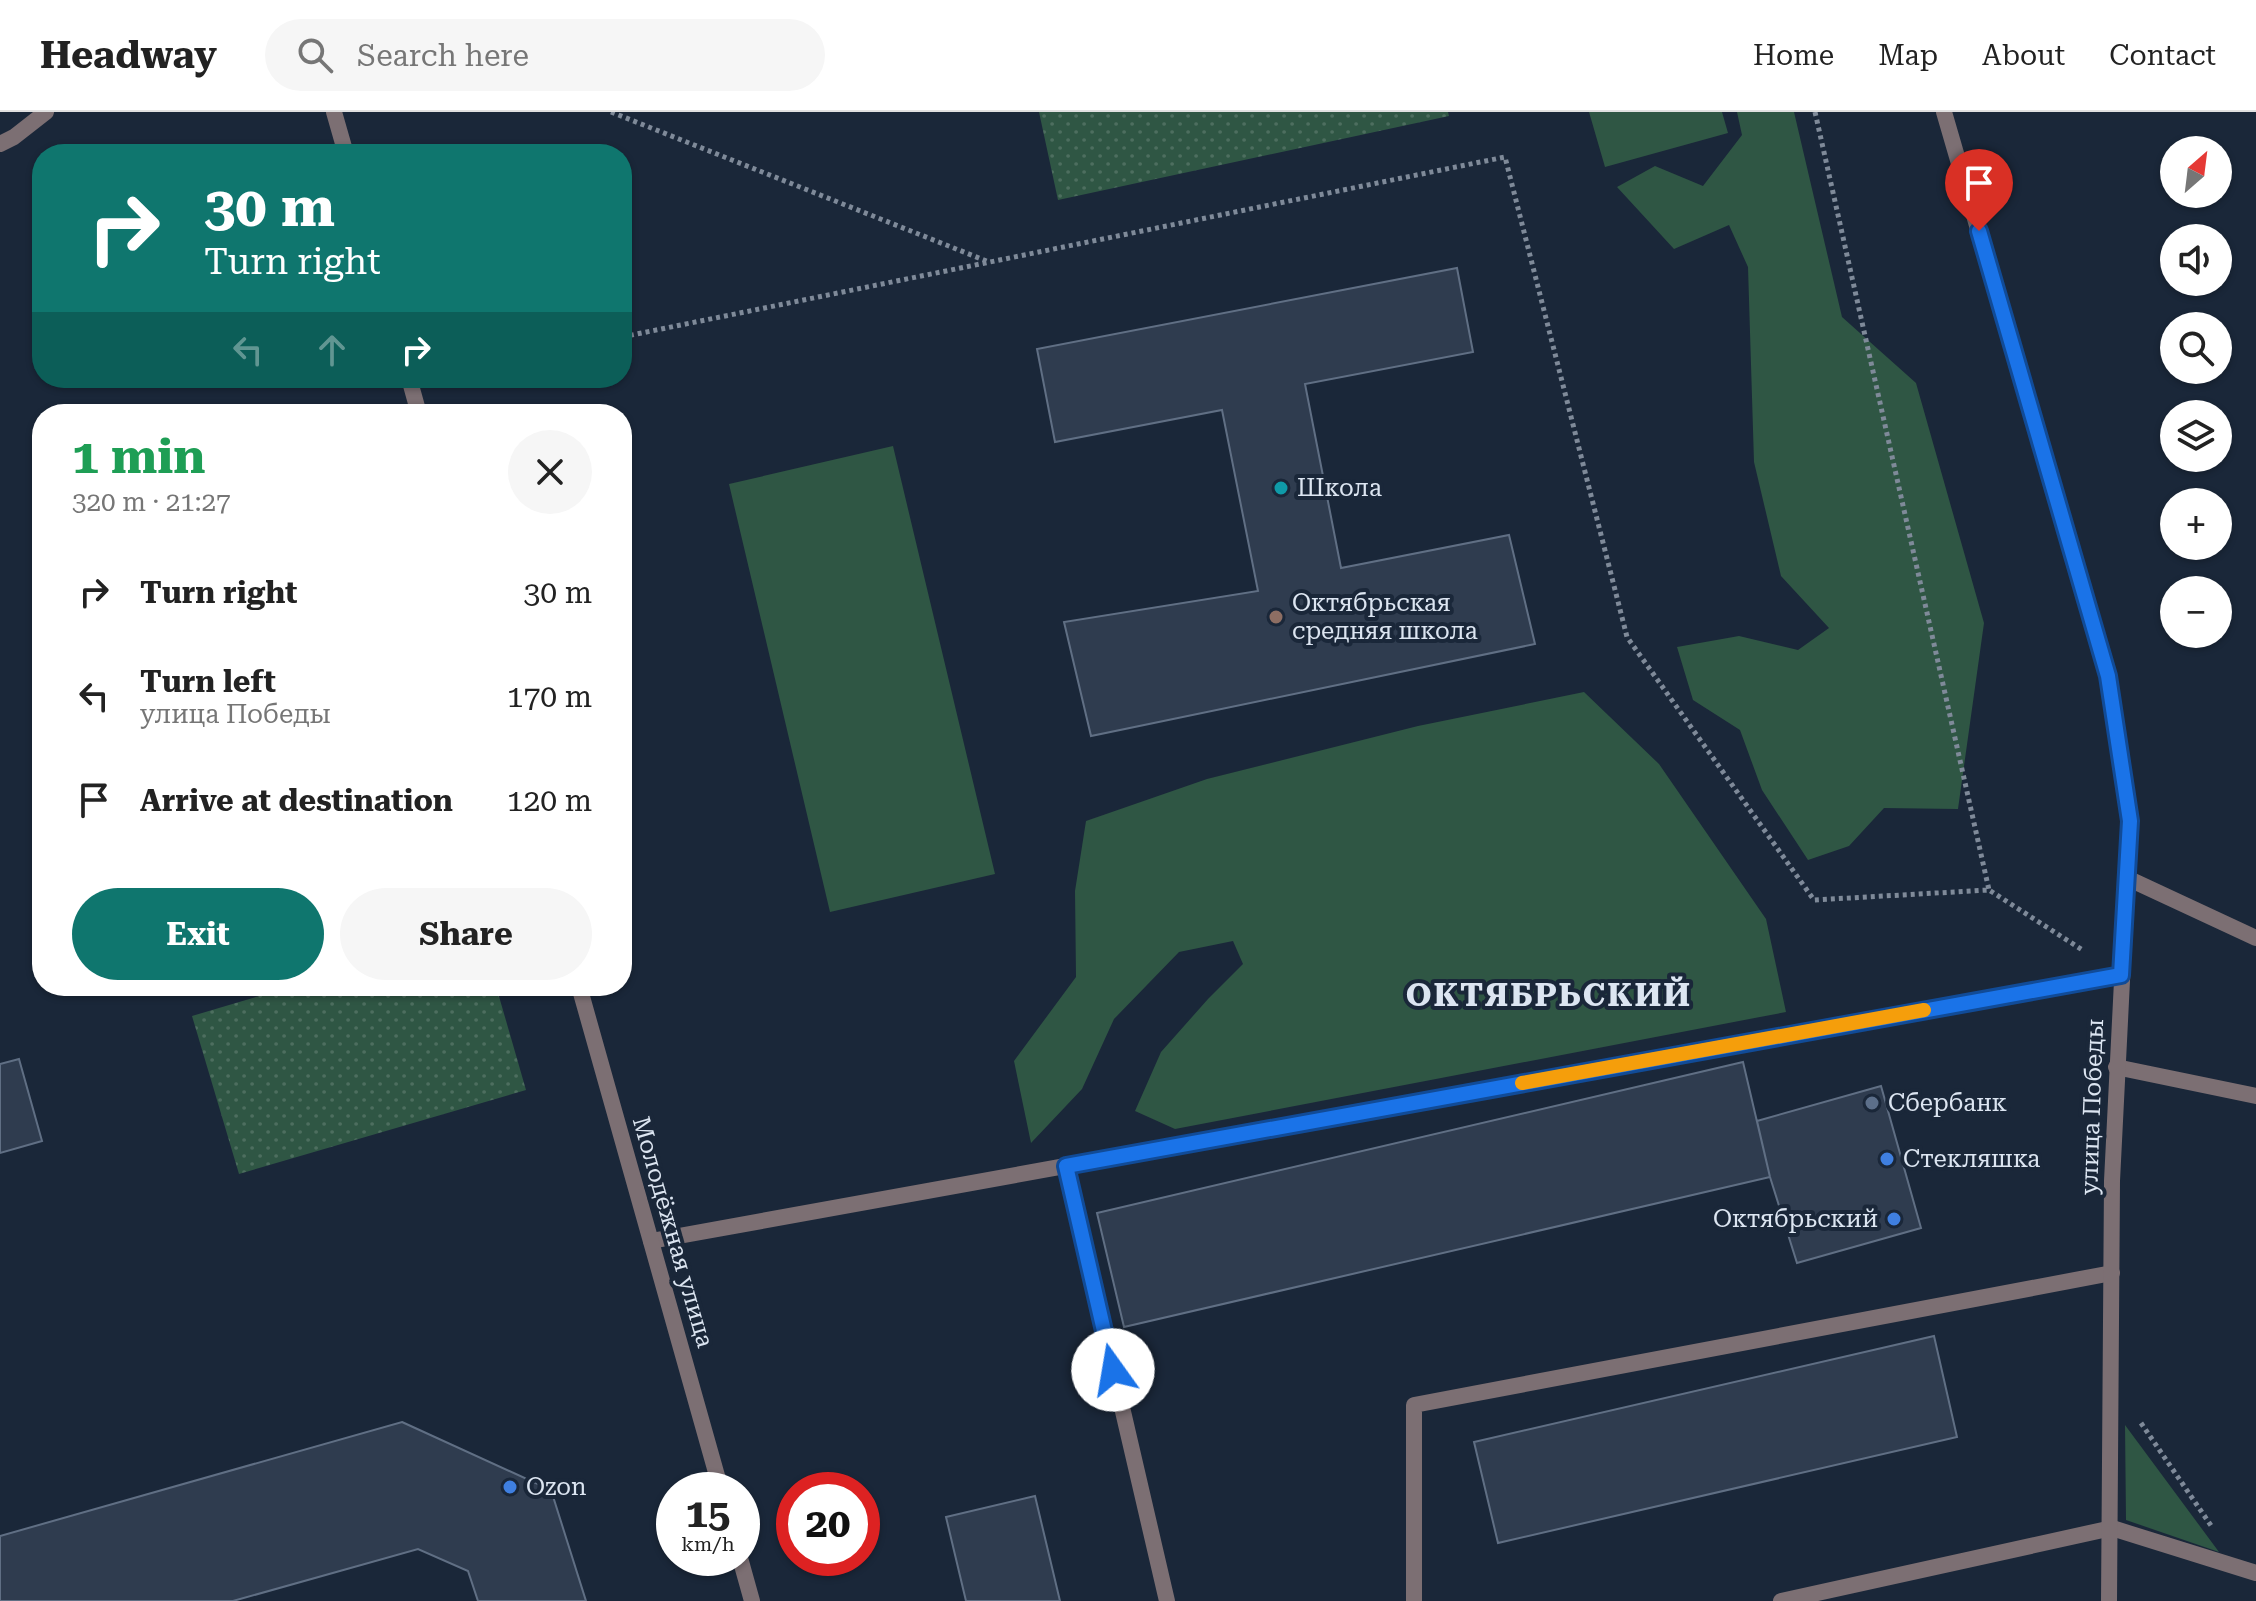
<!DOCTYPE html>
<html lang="en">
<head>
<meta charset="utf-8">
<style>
	:root { --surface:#fff; --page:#f6f6f6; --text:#222; --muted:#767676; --line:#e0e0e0; --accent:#0f766e }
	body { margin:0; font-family:"Roboto Serif",serif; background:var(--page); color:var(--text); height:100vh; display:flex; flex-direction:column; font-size:30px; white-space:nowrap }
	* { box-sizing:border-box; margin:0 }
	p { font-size:26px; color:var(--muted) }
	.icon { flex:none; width:44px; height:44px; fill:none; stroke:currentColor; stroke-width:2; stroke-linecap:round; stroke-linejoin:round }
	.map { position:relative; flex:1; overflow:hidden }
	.drawer { position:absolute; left:32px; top:292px; width:600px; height:592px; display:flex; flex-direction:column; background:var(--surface); border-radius:32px; box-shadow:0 2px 6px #0004 }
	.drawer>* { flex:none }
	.guide { position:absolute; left:32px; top:32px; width:600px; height:244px; border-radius:32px; box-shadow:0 2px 6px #0004; background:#0f766e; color:#fff; overflow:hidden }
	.needle { width:52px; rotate:28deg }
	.fabs { position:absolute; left:2160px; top:24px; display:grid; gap:16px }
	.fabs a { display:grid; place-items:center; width:72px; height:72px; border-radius:50%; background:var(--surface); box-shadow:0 2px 6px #0004; font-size:40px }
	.speed { position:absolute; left:656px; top:1360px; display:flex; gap:16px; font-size:40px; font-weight:700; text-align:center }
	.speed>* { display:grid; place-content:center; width:104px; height:104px; border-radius:50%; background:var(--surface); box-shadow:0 2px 6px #0004; line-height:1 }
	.speed small { font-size:20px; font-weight:400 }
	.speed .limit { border:12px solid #d22; background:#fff; color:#111 }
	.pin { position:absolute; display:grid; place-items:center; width:68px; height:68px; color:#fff; margin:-82px -34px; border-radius:50% 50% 50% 0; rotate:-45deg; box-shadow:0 0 8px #0007 }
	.pin .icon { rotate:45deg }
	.me { position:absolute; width:88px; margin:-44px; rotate:347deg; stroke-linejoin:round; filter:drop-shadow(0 0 6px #0008) }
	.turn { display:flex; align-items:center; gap:28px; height:168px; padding:0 40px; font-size:36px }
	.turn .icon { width:104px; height:104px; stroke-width:2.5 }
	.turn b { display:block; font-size:56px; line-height:68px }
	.lanes { display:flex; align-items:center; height:76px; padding:0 40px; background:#0003; justify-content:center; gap:40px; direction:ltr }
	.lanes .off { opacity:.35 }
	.round { display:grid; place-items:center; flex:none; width:84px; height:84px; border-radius:42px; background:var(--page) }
	.overview { display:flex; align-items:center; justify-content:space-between; height:136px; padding:0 40px }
	h1 { font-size:48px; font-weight:700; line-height:60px; color:#1e9e55 }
	.primary-button { display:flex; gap:16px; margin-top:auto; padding:16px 40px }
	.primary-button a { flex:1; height:92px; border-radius:48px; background:var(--accent); color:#fff; font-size:32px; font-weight:700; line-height:92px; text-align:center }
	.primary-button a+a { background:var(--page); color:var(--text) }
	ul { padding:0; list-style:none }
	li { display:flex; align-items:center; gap:24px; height:104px; padding:0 40px }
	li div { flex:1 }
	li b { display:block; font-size:30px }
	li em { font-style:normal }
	header { display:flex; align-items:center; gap:48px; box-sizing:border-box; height:112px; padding:0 40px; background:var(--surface); border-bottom:2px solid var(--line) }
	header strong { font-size:38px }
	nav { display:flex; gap:44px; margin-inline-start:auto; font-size:28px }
	.search { width:560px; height:72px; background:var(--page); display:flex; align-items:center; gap:20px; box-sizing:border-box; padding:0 28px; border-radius:44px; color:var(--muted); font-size:30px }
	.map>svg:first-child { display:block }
	.grass { fill:#2f5644 }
	.park { fill:url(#park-dots) }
	.building { fill:#2f3c4f; stroke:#606f84; stroke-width:2 }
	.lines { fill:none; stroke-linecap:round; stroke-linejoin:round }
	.path { stroke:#7f8a99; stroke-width:5; stroke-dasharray:4 4; stroke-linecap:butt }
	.service { stroke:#7c6f73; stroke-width:16 }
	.minor { stroke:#7c6f73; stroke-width:16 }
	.tertiary { stroke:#7c6f73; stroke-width:16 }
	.route-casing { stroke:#114b97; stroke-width:20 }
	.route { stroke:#1a73e8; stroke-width:14 }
	.slow { stroke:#f59e0b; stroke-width:14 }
	.culture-dot { fill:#0f9aa8; stroke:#1a2739; stroke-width:3 }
	.education-dot { fill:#8d6e63; stroke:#1a2739; stroke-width:3 }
	.service-dot { fill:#5c6f8a; stroke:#1a2739; stroke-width:3 }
	.shop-dot { fill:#3f7fe0; stroke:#1a2739; stroke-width:3 }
	.labels { text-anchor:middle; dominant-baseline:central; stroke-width:8; stroke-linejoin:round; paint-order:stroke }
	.poi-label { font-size:24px; fill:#dce5f1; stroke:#1a2739; text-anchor:start }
	.street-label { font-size:24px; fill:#dce5f1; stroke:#1a2739 }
	.district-label { font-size:32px; font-weight:bold; letter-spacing:2px; fill:#dce5f1; stroke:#1a2739 }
</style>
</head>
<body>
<header>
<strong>Headway</strong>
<div class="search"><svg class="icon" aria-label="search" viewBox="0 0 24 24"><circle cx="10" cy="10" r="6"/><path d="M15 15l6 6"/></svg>Search here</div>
<nav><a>Home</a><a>Map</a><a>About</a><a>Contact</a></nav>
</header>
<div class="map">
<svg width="2256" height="1489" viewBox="0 0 2256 1489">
	<defs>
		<pattern id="park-dots" width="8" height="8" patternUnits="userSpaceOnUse" patternTransform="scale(2)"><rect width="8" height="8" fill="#2f5644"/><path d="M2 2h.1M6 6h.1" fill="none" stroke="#4d6e5f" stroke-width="1.8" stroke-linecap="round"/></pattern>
	</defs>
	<rect width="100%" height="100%" fill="#1a2739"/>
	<path class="grass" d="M1589 0H1722L1728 21 1605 55Z
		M1737 0H1794L1842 205 1916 271 1984 511 1958 697 1884 696 1849 734 1808 748 1762 678 1740 618 1693 588 1677 535 1739 524 1798 538 1829 516 1781 464 1754 350 1748 155 1729 113 1674 137 1617 75 1655 54 1703 74 1742 23Z
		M893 334 995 762 830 800 729 372Z
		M1584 580 1659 652 1766 807 1786 900 1175 1017 1135 999 1161 940 1208 887 1243 852 1233 829 1179 840 1114 907 1082 977 1031 1031 1014 949 1076 865 1075 779 1086 709 1207 667 1418 614Z
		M2125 1313 2219 1440 2126 1408Z"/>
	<path class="park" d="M1039 0H1448L1449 4 1058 88Z
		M293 874H496L526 978 239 1062 192 904Z"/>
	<path class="building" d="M1457 156 1473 240 1305 272 1341 456 1509 423 1535 532 1091 624 1064 510 1258 479 1222 298 1055 330 1037 237Z
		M19 947 42 1029 0 1041V952Z
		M1743 950 1770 1065 1124 1215 1097 1101Z
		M1881 974 1921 1116 1797 1151 1770 1065 1757 1009Z
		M1934 1224 1957 1325 1498 1431 1474 1330Z
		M402 1310 551 1378 586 1489H478L468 1459 418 1437 233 1489H0V1424Z
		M1035 1384 1060 1489H966L946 1405Z"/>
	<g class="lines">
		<path class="path" d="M611 0 989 150
			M1815 0 1989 778
			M622 225 1505 45 1627 525 1814 788 1989 778 2084 839
			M2141 1311 2212 1415"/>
		<path class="service" d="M0 32 14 25 46 0
			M2127 766 2256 826
			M2116 955 2256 984
			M1066 1054 1167 1489
			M651 1129 2121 863
			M1414 1489V1293L2112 1161
			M1781 1489 2112 1416 2256 1461"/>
		<path class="minor" d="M334 0 346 42
			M409 266 419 302
			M579 874 721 1378
			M740 1446 752 1489"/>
		<path class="tertiary" d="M1944 0 2108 564 2130 709 2112 1069 2109 1489"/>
	</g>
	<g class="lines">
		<defs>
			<path id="route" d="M1113 1258 1066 1054 2121 863 2130 709 2108 564 1979 119"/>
		</defs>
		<use href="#route" class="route-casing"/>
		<use href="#route" class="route"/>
		<path class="slow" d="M1522 971 1924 898"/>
	</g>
	<circle class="culture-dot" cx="1281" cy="376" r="8"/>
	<circle class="education-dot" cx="1276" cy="505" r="8"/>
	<circle class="service-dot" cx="1872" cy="991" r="8"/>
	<g class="shop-dot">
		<circle cx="1887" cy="1047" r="8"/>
		<circle cx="1894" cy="1107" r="8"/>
		<circle cx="510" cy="1375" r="8"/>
	</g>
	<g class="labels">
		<g class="poi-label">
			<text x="1297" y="376">Школа</text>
			<text x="1292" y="491">Октябрьская<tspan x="1292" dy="28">средняя школа</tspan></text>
			<text x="1888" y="991">Сбербанк</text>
			<text x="1903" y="1047">Стекляшка</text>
			<text x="1878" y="1107" text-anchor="end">Октябрьский</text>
			<text x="526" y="1375">Ozon</text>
		</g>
		<g class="street-label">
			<text transform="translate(2092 995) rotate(-88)">улица Победы</text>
			<text transform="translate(673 1120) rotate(74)">Молодёжная улица</text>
		</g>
		<g class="district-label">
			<text x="1549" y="883">ОКТЯБРЬСКИЙ</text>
		</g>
	</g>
</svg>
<div class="fabs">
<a><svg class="needle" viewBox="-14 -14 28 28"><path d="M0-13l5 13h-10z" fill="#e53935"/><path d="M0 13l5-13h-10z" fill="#767676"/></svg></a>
<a><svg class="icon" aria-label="sound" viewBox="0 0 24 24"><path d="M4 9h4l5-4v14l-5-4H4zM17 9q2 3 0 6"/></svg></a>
<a><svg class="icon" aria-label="search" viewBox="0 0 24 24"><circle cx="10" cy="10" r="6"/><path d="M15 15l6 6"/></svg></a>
<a><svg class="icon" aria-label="layers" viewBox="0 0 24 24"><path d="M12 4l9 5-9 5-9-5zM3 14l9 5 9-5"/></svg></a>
<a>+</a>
<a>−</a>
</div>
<div class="speed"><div>15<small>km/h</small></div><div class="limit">20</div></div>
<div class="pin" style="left:1979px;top:119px;background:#d93025"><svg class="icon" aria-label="arrive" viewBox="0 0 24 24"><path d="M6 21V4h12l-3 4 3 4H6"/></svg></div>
<svg class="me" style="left:1113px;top:1258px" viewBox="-20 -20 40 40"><circle r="19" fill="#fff"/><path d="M0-13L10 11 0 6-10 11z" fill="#1a73e8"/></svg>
<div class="guide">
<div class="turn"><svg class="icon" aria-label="right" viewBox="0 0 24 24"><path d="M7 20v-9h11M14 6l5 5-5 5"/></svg><div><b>30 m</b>Turn right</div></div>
<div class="lanes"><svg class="icon off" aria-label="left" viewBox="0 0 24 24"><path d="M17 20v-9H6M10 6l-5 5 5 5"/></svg><svg class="icon off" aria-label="ahead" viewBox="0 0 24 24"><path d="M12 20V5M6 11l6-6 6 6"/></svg><svg class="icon" aria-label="right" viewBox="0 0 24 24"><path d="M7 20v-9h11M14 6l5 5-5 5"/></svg></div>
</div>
<section class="drawer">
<div class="overview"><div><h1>1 min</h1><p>320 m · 21:27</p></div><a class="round"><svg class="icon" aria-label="close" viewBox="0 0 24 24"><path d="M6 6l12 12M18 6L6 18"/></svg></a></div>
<ul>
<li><svg class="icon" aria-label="right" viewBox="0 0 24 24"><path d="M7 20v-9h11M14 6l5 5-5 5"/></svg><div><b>Turn right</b></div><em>30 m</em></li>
<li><svg class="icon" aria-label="left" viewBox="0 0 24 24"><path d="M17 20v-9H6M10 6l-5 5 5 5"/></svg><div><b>Turn left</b><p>улица Победы</p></div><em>170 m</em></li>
<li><svg class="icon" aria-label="arrive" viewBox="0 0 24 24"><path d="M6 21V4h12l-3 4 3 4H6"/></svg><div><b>Arrive at destination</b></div><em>120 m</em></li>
</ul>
<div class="primary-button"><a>Exit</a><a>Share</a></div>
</section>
</div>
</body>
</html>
